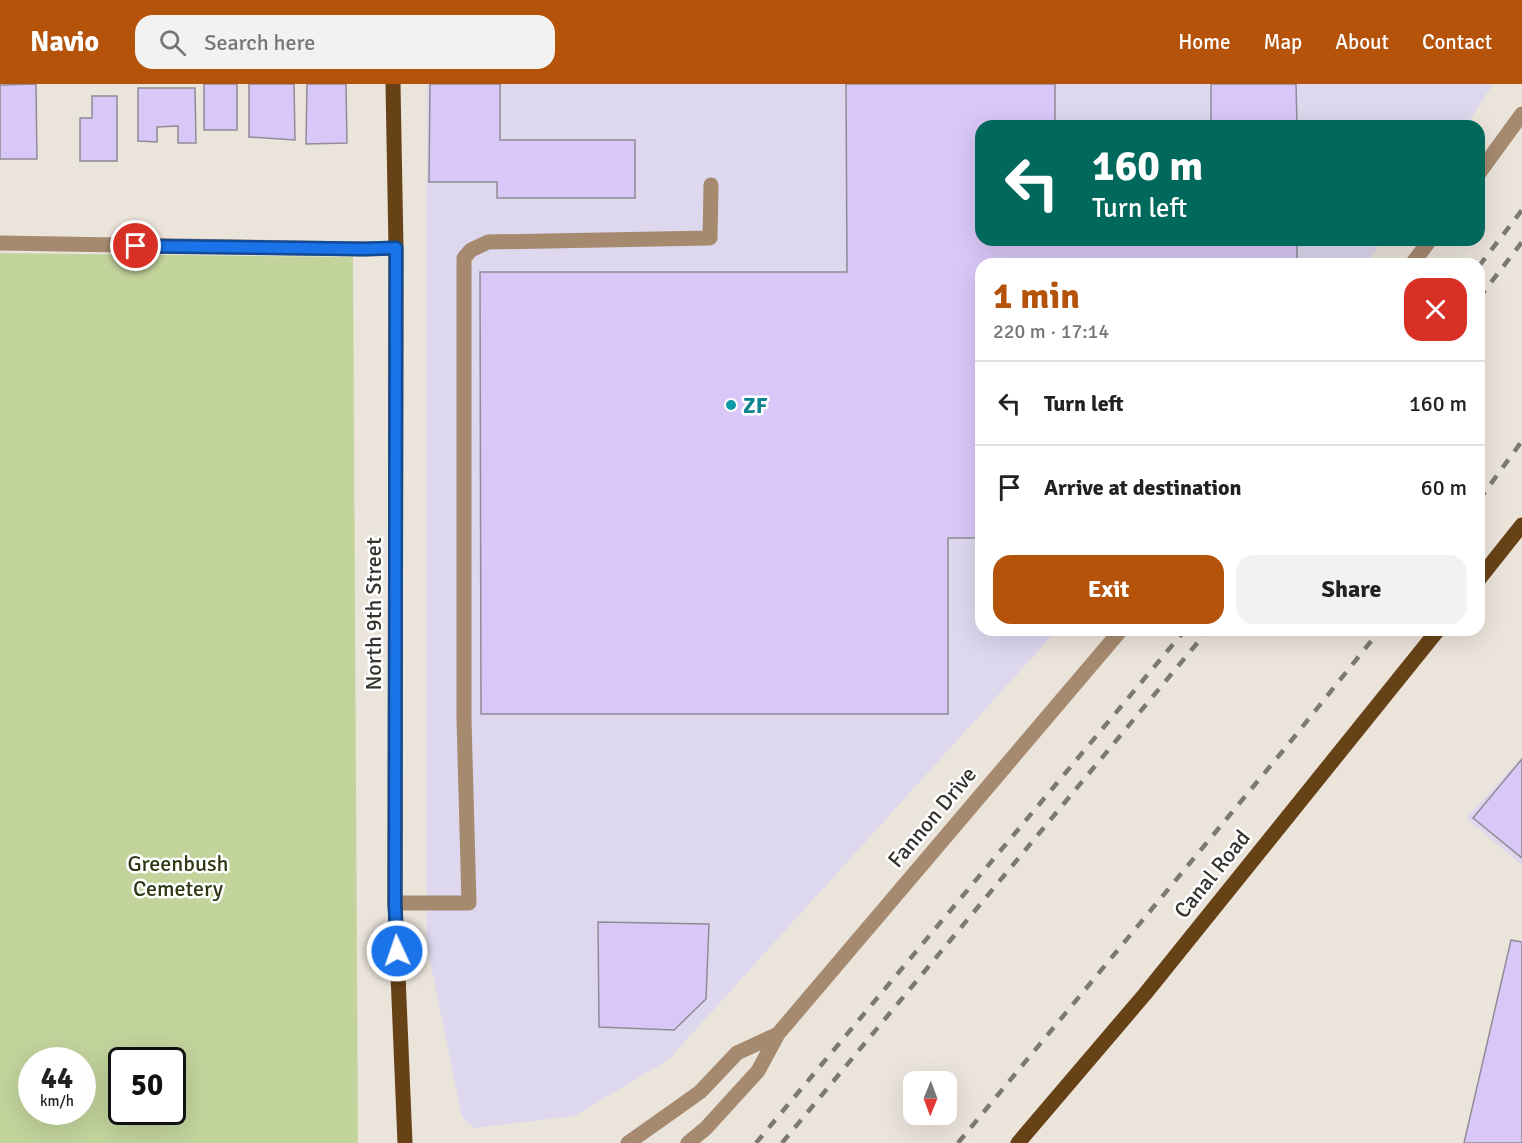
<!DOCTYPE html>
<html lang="en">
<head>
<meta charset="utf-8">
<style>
	:root { --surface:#fff; --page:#f2f2f2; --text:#222; --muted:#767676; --line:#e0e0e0; --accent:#b45309 }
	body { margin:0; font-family:Signika,sans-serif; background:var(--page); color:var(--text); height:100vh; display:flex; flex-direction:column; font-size:22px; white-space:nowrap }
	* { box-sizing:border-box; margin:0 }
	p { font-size:20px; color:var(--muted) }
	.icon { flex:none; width:33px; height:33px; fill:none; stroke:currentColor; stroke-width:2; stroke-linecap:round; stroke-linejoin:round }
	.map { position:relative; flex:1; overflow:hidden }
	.panel { position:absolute; left:975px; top:174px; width:510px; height:378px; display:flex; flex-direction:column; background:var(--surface); border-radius:18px; box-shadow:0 6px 24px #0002 }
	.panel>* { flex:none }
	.hud { position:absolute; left:975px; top:36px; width:510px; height:126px; border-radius:18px; box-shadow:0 6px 24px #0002; background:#00695c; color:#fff; overflow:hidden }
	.needle { width:39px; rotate:181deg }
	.fabs { position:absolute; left:903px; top:987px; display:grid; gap:12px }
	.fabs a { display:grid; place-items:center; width:54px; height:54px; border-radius:12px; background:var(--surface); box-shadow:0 6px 24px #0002; font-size:30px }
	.speed { position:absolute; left:18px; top:963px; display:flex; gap:12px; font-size:30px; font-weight:700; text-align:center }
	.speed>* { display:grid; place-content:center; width:78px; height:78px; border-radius:50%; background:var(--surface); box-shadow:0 6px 24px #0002; line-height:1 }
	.speed small { font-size:15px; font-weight:400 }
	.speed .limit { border:3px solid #111; border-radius:9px; background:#fff; color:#111 }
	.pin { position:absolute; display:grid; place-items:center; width:51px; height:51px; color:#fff; margin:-26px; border:3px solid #fff; border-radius:50%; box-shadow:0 2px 6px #0007 }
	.me { position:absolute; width:66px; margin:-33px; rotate:357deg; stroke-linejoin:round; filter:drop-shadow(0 0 4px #0008) }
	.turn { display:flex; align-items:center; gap:21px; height:126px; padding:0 18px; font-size:27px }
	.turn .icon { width:78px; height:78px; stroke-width:2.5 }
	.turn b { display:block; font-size:42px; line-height:51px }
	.round { display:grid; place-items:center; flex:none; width:63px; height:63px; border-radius:18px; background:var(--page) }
	.head { display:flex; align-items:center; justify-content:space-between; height:102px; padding:0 18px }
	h1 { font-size:36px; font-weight:800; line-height:45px; color:var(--accent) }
	.cta { display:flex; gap:12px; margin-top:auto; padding:12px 18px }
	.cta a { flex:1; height:69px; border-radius:18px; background:var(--accent); color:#fff; font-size:24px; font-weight:800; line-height:69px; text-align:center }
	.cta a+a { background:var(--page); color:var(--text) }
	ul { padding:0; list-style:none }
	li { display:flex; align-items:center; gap:18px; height:84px; padding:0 18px; border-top:2px solid var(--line) }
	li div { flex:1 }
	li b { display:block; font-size:22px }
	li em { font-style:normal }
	header { display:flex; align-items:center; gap:36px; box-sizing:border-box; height:84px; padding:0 30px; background:var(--accent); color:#fff }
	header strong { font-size:28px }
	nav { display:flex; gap:33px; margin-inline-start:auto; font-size:21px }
	.search { width:420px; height:54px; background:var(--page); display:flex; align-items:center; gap:15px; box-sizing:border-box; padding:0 21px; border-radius:18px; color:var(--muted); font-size:22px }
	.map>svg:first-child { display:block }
	.industrial { fill:#ddd8ee }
	.green { fill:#c2d39c; fill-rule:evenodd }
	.building { fill:#d9c7f7; stroke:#8f8c96; stroke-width:1.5 }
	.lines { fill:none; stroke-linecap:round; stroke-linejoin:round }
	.minor { stroke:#a68a70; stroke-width:15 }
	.major { stroke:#684217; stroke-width:15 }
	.rail { stroke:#7d7872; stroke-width:4.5; stroke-dasharray:10 10; stroke-linecap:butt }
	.route-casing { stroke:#114b97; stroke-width:15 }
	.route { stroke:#1a73e8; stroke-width:10 }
	.culture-dot { fill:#0f9aa8; stroke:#fff; stroke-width:2 }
	.labels { text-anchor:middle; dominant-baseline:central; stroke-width:5; stroke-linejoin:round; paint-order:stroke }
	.culture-label { font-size:22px; font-weight:bold; fill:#0d838f; stroke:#fff; text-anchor:start }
	.street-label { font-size:22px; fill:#36332f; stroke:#fff }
	.park-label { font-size:22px; fill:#2f3814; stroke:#fff }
</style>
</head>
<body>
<header>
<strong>Navio</strong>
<div class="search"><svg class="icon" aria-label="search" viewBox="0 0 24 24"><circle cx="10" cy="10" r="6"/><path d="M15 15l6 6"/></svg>Search here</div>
<nav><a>Home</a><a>Map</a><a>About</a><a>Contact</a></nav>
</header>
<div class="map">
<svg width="1522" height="1059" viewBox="0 0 1522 1059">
	<rect width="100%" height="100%" fill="#ebe4db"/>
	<path class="industrial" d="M427 0H1493L1466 42H981V156H1383L1365 180H981V546H1057L668 976 574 1032 474 1044 462 1033 427 863Z
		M1522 673V781L1466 734Z"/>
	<path class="green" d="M0 169 353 173 358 1059H0ZM32 976H82V1028H32ZM122 976H172V1028H122Z"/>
	<path class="building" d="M36 0 37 75H0V1Z
		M204 0H237V46H204Z
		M249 0H294L295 56 249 53Z
		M307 0H346L347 59 306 60Z
		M430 0H500V56H635V114H497V98H429Z
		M846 0H1055V39H1211V0H1296L1297 42H981V156H1297V180H981V454H948V630H481L480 188H847Z
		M138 4H195L196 59H178V42L157 43V58L138 57Z
		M92 12H117V77H80V34H92Z
		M1522 675V774L1473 734Z
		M598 838 709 840 706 915 674 946 599 943Z
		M1511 856 1522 858V1059H1464Z"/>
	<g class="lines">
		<path class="minor" d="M1479 89 1522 30
			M0 159 364 165 396 164
			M1412 180 1430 156
			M395 819H469L464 635V174L471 166 488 158 710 154 711 101
			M628 1059 700 1008 737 969 778 950
			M688 1059 706 1044 758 987 778 950 1121 546"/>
		<path class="major" d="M393 0 396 164 395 819 405 1059
			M1479 495 1522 441
			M1018 1059 1145 910 1438 546"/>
		<path class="rail" d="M1479 182 1522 126
			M1479 214 1522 158
			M1479 416 1522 357
			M756 1059 1185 546
			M782 1059 1208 546
			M958 1059 1291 657 1380 546"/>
	</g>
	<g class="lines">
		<defs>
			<path id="route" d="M136 162 364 165 396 164 395 819 397 867"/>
		</defs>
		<use href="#route" class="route-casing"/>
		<use href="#route" class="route"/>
	</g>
	<circle class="culture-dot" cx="731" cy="321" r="6"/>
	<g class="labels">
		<g class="culture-label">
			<text x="743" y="321">ZF</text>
		</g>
		<g class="street-label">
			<text transform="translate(373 530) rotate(-90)">North 9th Street</text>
			<text transform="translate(932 733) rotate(-50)">Fannon Drive</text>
			<text transform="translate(1212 790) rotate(-51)">Canal Road</text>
		</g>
		<g class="park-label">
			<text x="178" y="779">Greenbush<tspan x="178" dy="25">Cemetery</tspan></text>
		</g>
	</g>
</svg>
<div class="fabs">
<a><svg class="needle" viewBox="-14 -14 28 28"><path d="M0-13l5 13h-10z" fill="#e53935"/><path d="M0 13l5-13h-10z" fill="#767676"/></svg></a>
</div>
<div class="speed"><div>44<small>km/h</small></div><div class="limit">50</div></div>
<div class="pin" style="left:136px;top:162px;background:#d93025"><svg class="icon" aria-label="arrive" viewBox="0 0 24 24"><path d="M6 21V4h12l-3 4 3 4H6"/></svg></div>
<svg class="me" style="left:397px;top:867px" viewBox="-20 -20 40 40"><circle r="17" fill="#1a73e8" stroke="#fff" stroke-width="3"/><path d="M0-11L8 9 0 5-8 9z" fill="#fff"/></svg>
<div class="hud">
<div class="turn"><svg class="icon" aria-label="left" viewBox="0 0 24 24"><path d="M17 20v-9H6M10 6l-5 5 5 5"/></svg><div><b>160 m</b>Turn left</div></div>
</div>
<section class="panel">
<div class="head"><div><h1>1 min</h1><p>220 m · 17:14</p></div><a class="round" style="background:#d93025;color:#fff"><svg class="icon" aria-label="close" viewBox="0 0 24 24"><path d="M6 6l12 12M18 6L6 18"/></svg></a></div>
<ul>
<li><svg class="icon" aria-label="left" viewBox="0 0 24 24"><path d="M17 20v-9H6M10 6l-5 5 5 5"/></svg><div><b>Turn left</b></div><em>160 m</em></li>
<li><svg class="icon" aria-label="arrive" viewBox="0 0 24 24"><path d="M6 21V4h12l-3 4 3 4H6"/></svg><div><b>Arrive at destination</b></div><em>60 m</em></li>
</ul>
<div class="cta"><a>Exit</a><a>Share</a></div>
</section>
</div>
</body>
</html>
